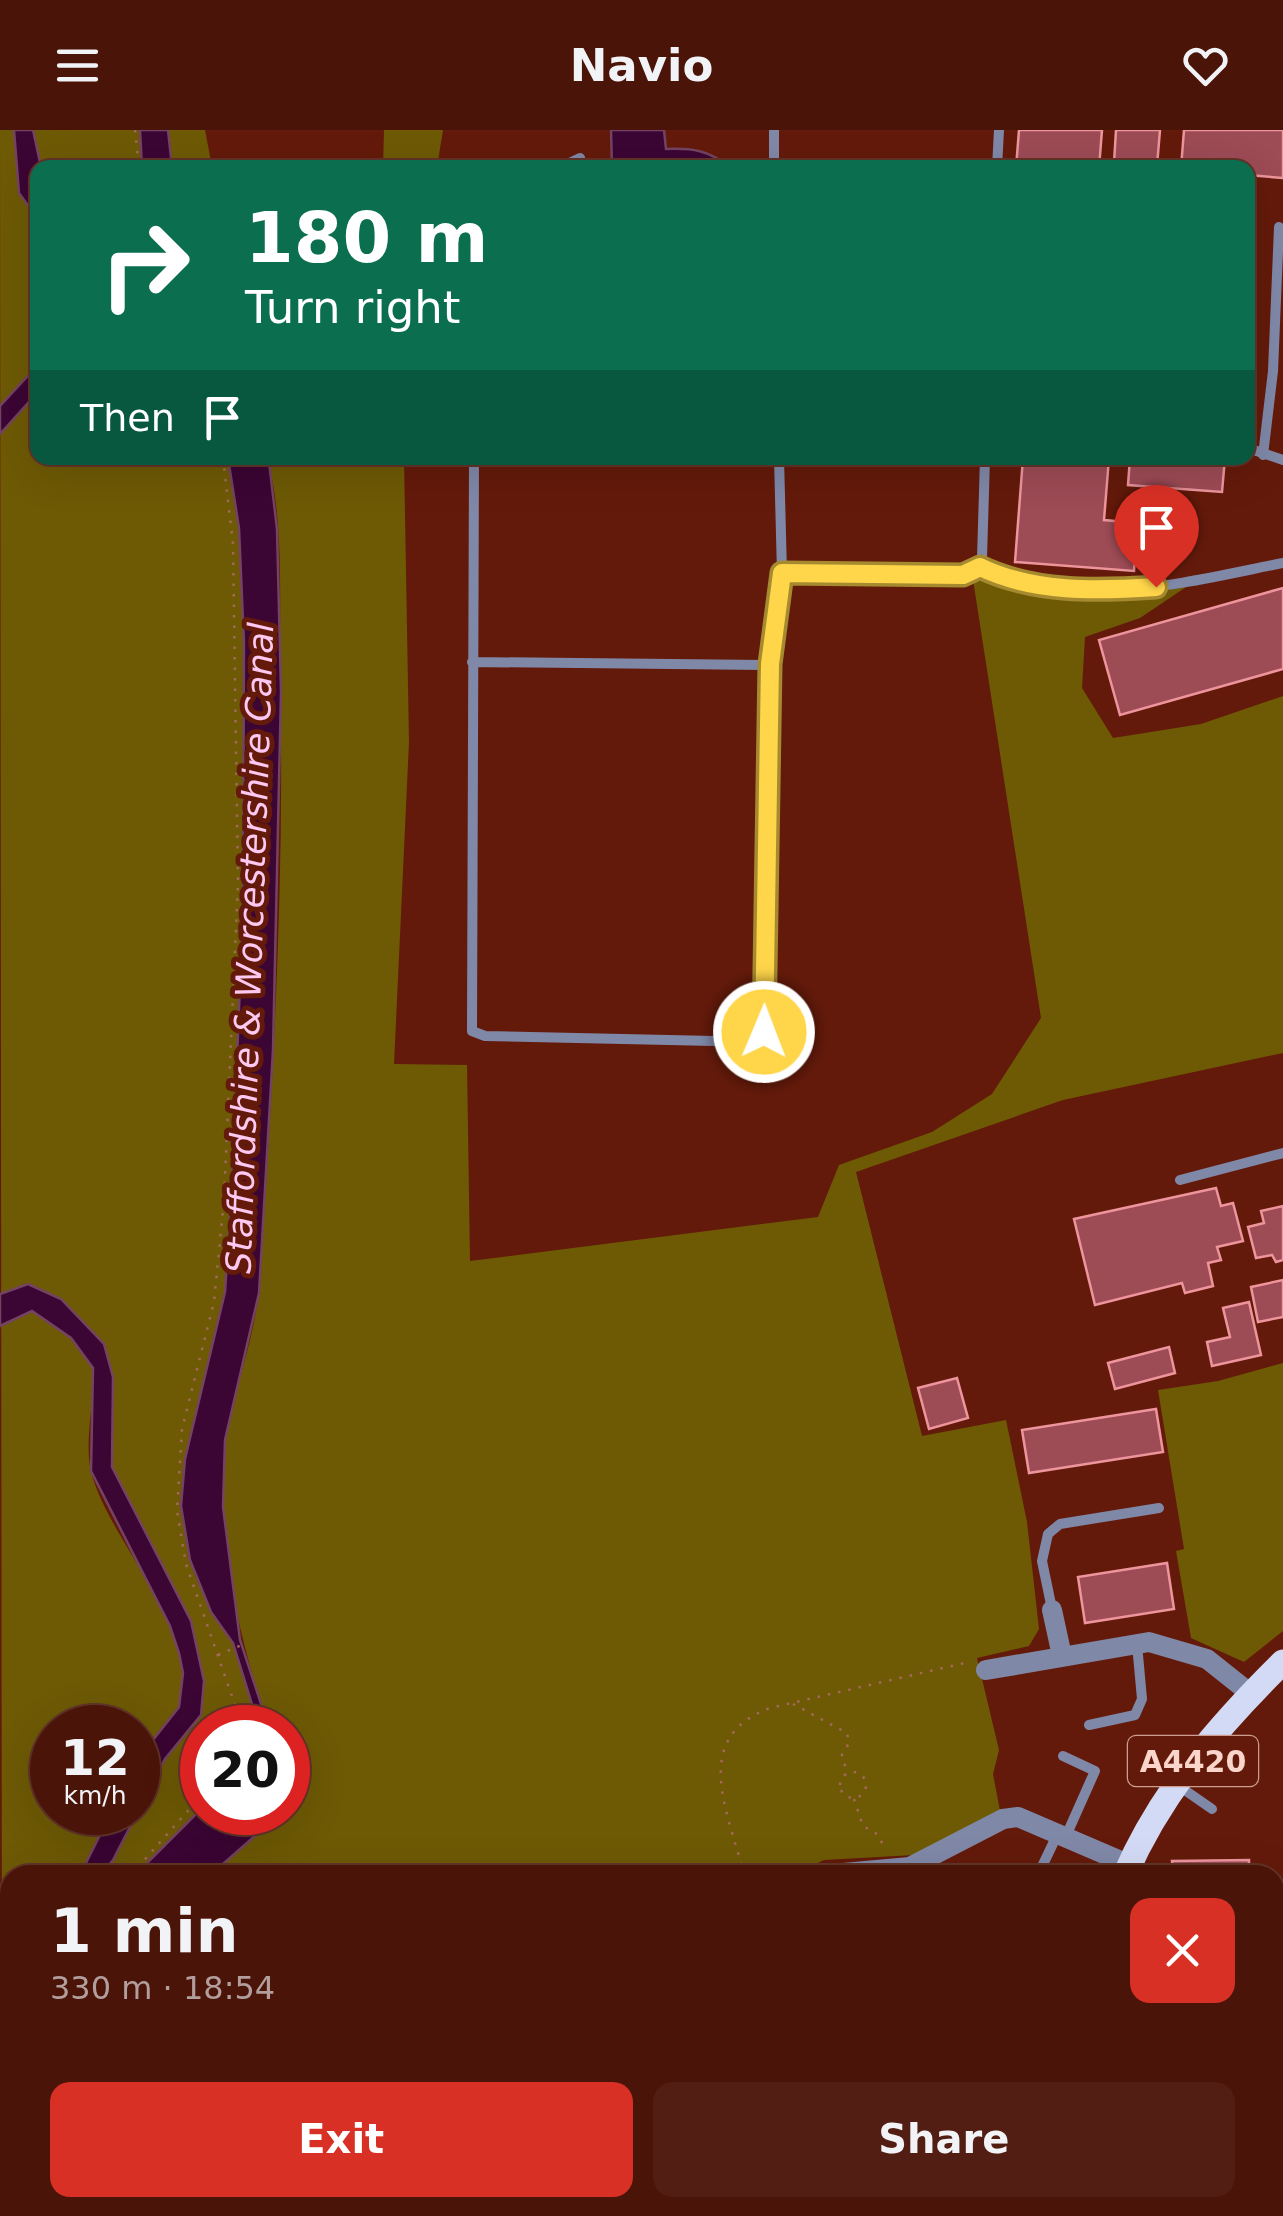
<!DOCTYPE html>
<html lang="en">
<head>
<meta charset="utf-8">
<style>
	:root { --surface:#4b1408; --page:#521d12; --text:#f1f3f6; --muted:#b29e9c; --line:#623329; --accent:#d93025 }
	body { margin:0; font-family:"DejaVu Sans",sans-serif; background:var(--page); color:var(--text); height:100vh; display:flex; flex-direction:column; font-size:38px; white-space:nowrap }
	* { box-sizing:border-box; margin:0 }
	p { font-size:32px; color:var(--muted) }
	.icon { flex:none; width:55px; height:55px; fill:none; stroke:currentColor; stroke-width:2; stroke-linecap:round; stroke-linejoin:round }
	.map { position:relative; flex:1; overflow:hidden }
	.drawer { position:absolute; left:0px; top:1735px; width:1285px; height:352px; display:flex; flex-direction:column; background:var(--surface); border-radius:30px 30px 0 0; box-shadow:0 10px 40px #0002,0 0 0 2px var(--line) }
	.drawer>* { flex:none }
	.banner { position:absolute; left:30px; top:30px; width:1225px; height:305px; border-radius:20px; box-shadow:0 10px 40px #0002,0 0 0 2px var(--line); background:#0b6e4f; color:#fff; overflow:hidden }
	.speed { position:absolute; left:30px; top:1575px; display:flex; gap:20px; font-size:50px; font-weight:700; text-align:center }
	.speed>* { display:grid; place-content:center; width:130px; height:130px; border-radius:50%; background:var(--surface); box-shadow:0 10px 40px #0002,0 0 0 2px var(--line); line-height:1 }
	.speed small { font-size:25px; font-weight:400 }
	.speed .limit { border:15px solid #d22; background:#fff; color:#111 }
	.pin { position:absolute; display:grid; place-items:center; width:85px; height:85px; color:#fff; margin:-102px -42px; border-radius:50% 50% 50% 0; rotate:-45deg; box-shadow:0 0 10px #0007 }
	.pin .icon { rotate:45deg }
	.me { position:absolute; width:110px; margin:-55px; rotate:1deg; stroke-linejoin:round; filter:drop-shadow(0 0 8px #0008) }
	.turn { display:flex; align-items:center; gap:35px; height:210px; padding:0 50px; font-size:45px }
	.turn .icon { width:130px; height:130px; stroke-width:2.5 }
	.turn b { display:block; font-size:70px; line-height:85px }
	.then { display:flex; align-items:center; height:95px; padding:0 50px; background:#0003; gap:20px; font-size:38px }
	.round { display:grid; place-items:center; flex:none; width:105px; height:105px; border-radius:20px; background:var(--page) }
	.summary { display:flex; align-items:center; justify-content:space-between; height:170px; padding:0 50px }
	h1 { font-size:60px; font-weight:700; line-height:75px }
	.action { display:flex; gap:20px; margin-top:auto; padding:20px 50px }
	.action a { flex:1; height:115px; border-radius:20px; background:var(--accent); color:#fff; font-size:40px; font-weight:700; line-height:115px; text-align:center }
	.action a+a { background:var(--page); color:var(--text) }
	header { display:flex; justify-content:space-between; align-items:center; height:130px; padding:0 50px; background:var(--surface); font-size:45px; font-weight:700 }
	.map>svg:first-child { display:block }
	.green { fill:#6e5a05 }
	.water { fill:#3b0534; stroke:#744362; stroke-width:2.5 }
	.building { fill:#9d4b55; stroke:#ee949d; stroke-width:2.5 }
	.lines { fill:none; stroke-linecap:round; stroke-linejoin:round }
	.path { stroke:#a2685b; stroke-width:2.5; stroke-dasharray:2.5 8; stroke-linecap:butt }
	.lane { stroke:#8088a8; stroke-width:10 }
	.street { stroke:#8088a8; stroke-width:20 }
	.primary { stroke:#d3daf5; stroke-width:25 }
	.route-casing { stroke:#a68a30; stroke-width:25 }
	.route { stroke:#ffd54a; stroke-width:18 }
	.labels { text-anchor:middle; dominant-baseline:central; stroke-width:10; stroke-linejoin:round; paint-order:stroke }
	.shield { fill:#641a0a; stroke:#cd9d92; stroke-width:2.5 }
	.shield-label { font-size:30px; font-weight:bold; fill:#fad5cc }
	.water-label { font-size:35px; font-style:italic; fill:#fdc8f1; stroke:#641a0a }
</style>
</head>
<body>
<header><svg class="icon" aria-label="menu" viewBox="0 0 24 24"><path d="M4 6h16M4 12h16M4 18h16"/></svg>Navio<svg class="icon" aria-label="heart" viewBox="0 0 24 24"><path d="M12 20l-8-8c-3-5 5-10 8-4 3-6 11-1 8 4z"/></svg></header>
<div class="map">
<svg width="1283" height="2086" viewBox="0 0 1283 2086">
	<rect width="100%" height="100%" fill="#641a0a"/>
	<path class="green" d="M0 0H140L142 37 38 38V328H228L239 398 244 513 243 779 232 1054 225 1162 181 1376 195 1445 211 1482 233 1513 259 1592V1597L202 1598V1678L135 1745H101L165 1629 193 1597 171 1456 112 1337 113 1269 93 1256C92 1283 85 1315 91 1341 107 1410 205 1503 179 1574 172 1594 150 1612 138 1629V1598H52V1682L111 1683 80 1745H10V1939L2 1942Z
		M168 0H205L212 37H172Z
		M384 0H443L437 37H383Z
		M267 328H404L409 612 394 934 467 935 470 1131 818 1087 839 1035 932 1002 992 964 1041 888 972 443 980 437 1063 458 1189 455 1140 488 1085 507 1082 558 1113 608 1201 594 1283 566V923L1063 970 856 1042 922 1306 1006 1290 1027 1392 1039 1499 1029 1516 977 1528 999 1620 993 1644 1000 1681 915 1725 824 1730 793 1745H203L223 1734 281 1683 288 1682 302 1644 285 1593 268 1595C241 1513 210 1393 226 1306 236 1254 256 1204 260 1151 273 950 285 748 280 546 279 482 285 388 267 328Z
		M1283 1233V1501L1244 1532 1191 1508 1176 1421 1184 1419 1158 1260 1218 1251Z
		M10 1950V2086H0V2028L7 2015 0 1990V1952Z
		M151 2078H281V2086H152Z"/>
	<path class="water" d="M14 0H33L41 37 37 88 19 63Z
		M140 0H168L172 37H142Z
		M611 0H664L666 19C692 18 709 20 729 37H612Z
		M37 236V263L0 304V276Z
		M228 328H267L269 332 277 399 281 562 273 920 259 1163 225 1310 223 1377 240 1510 268 1595 276 1596 281 1588 287 1598 259 1597 233 1513 211 1482 190 1430 181 1376 185 1329 225 1162 232 1054 243 779 244 513 239 398Z
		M28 1154 61 1169 104 1214 113 1247 112 1337 191 1491 204 1551 201 1585 165 1629 113 1730 101 1745H80L111 1683 138 1682V1629L179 1577 183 1543 179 1523 170 1496 91 1341 93 1238 71 1208 32 1181 0 1196V1164Z
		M202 1678V1682L281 1683 223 1734 203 1745H135Z"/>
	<path class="building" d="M1019 0H1102L1099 38H1016Z
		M1116 0H1160L1157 36 1114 33Z
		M1184 0H1283V48L1248 45V38H1181Z
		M1023 328H1109L1104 390 1137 393 1134 441 1015 432Z
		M1130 328H1225L1222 362 1128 355Z
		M1283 458V539L1120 585 1099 510Z
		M1216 1058 1221 1076 1233 1073 1243 1111 1217 1117 1221 1130 1208 1133 1213 1156 1185 1163 1182 1153 1095 1175 1074 1089Z
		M1283 1076V1130L1276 1132 1272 1125 1256 1128 1248 1097 1264 1093 1261 1081Z
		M1283 1150V1187L1258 1192 1251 1157Z
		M1249 1172 1261 1225 1212 1236 1207 1212 1230 1207 1223 1178Z
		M1169 1217 1175 1243 1115 1259 1108 1233Z
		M957 1248 968 1288 929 1299 918 1258Z
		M1156 1279 1163 1322 1029 1343 1022 1300Z
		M1167 1433 1174 1479 1085 1493 1078 1447Z
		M1249 1730V1745H1156V1740H1173L1172 1731Z
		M1275 1985 1283 1995V2024L1275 2031Z
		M1275 2072 1283 2086H1177L1170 2078H1275Z"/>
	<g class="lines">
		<path class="path" d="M135 0 139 38
			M223 328 233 414 238 752 224 1070 214 1172 182 1299 177 1381 186 1434 243 1598
			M218 1525 244 1514
			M793 1574 847 1603 849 1613 842 1625 847 1643
			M840 1655a13 13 0 1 1 26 0a13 13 0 1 1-26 0Z
			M854 1669 863 1696 877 1704 885 1718
			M131 1745 202 1665
			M744 1745C730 1685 688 1608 770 1578L969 1532
			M1275 1811H1283
			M1275 1867 1283 1860
			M105 2078 107 2086
			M262 2078 265 2086"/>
		<path class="lane" d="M774 0V38
			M559 38 580 28
			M997 38 999 0
			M1248 318 1283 330
			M1263 325 1273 241 1279 97
			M474 328 472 901 485 906 760 912 764 901 770 535 782 443 779 328
			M980 437C1074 483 1186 452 1283 433
			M782 443H972L982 428 985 328
			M472 532 770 535
			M1180 1050 1283 1023
			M1052 1479 1042 1431 1048 1404 1060 1394 1159 1378
			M1089 1595 1135 1585 1142 1569 1137 1514
			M1063 1626 1095 1641 1066 1706
			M1176 1654 1212 1679
			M1038 1745 1058 1703
			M289 2078V2086"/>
		<path class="street" d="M1052 1480 1062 1526
			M986 1540 1149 1512 1207 1529 1251 1564
			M821 1745 910 1737 1003 1689 1018 1687 1130 1735
			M423 2078 425 2086
			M728 2078 730 2086
			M839 2078 847 2086
			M813 2084 826 2078
			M574 2086 579 2078"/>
		<path class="primary" d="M1125 1745C1161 1662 1219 1595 1283 1532
			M958 2086 966 2078"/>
	</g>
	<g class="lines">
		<defs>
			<path id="route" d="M764 902 770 534 782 443 963 445 980 437C1034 463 1097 461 1156 457"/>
		</defs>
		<use href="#route" class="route-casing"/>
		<use href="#route" class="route"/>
	</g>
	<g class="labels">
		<rect class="shield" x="1128" y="1606" width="130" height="50" rx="8"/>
		<g class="shield-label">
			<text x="1193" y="1631">A4420</text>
		</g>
		<g class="water-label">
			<text transform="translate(250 818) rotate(-88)">Staffordshire &amp; Worcestershire Canal</text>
		</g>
	</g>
</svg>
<div class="speed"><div>12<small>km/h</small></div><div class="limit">20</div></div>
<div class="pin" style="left:1156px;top:457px;background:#d93025"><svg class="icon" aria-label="arrive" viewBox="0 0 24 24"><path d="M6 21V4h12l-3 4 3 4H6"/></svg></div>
<svg class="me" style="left:764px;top:902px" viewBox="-20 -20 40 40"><circle r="17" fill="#ffd54a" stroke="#fff" stroke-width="3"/><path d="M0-11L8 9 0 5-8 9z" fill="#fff"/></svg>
<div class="banner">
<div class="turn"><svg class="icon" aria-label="right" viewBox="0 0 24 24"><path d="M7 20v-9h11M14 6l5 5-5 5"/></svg><div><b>180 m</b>Turn right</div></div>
<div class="then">Then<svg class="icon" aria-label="arrive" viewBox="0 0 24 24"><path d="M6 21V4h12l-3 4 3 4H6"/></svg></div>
</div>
<section class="drawer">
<div class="summary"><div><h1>1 min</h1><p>330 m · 18:54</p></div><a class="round" style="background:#d93025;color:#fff"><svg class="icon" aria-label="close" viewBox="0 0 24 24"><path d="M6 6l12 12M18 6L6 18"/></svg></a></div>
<div class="action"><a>Exit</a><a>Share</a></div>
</section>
</div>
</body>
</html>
